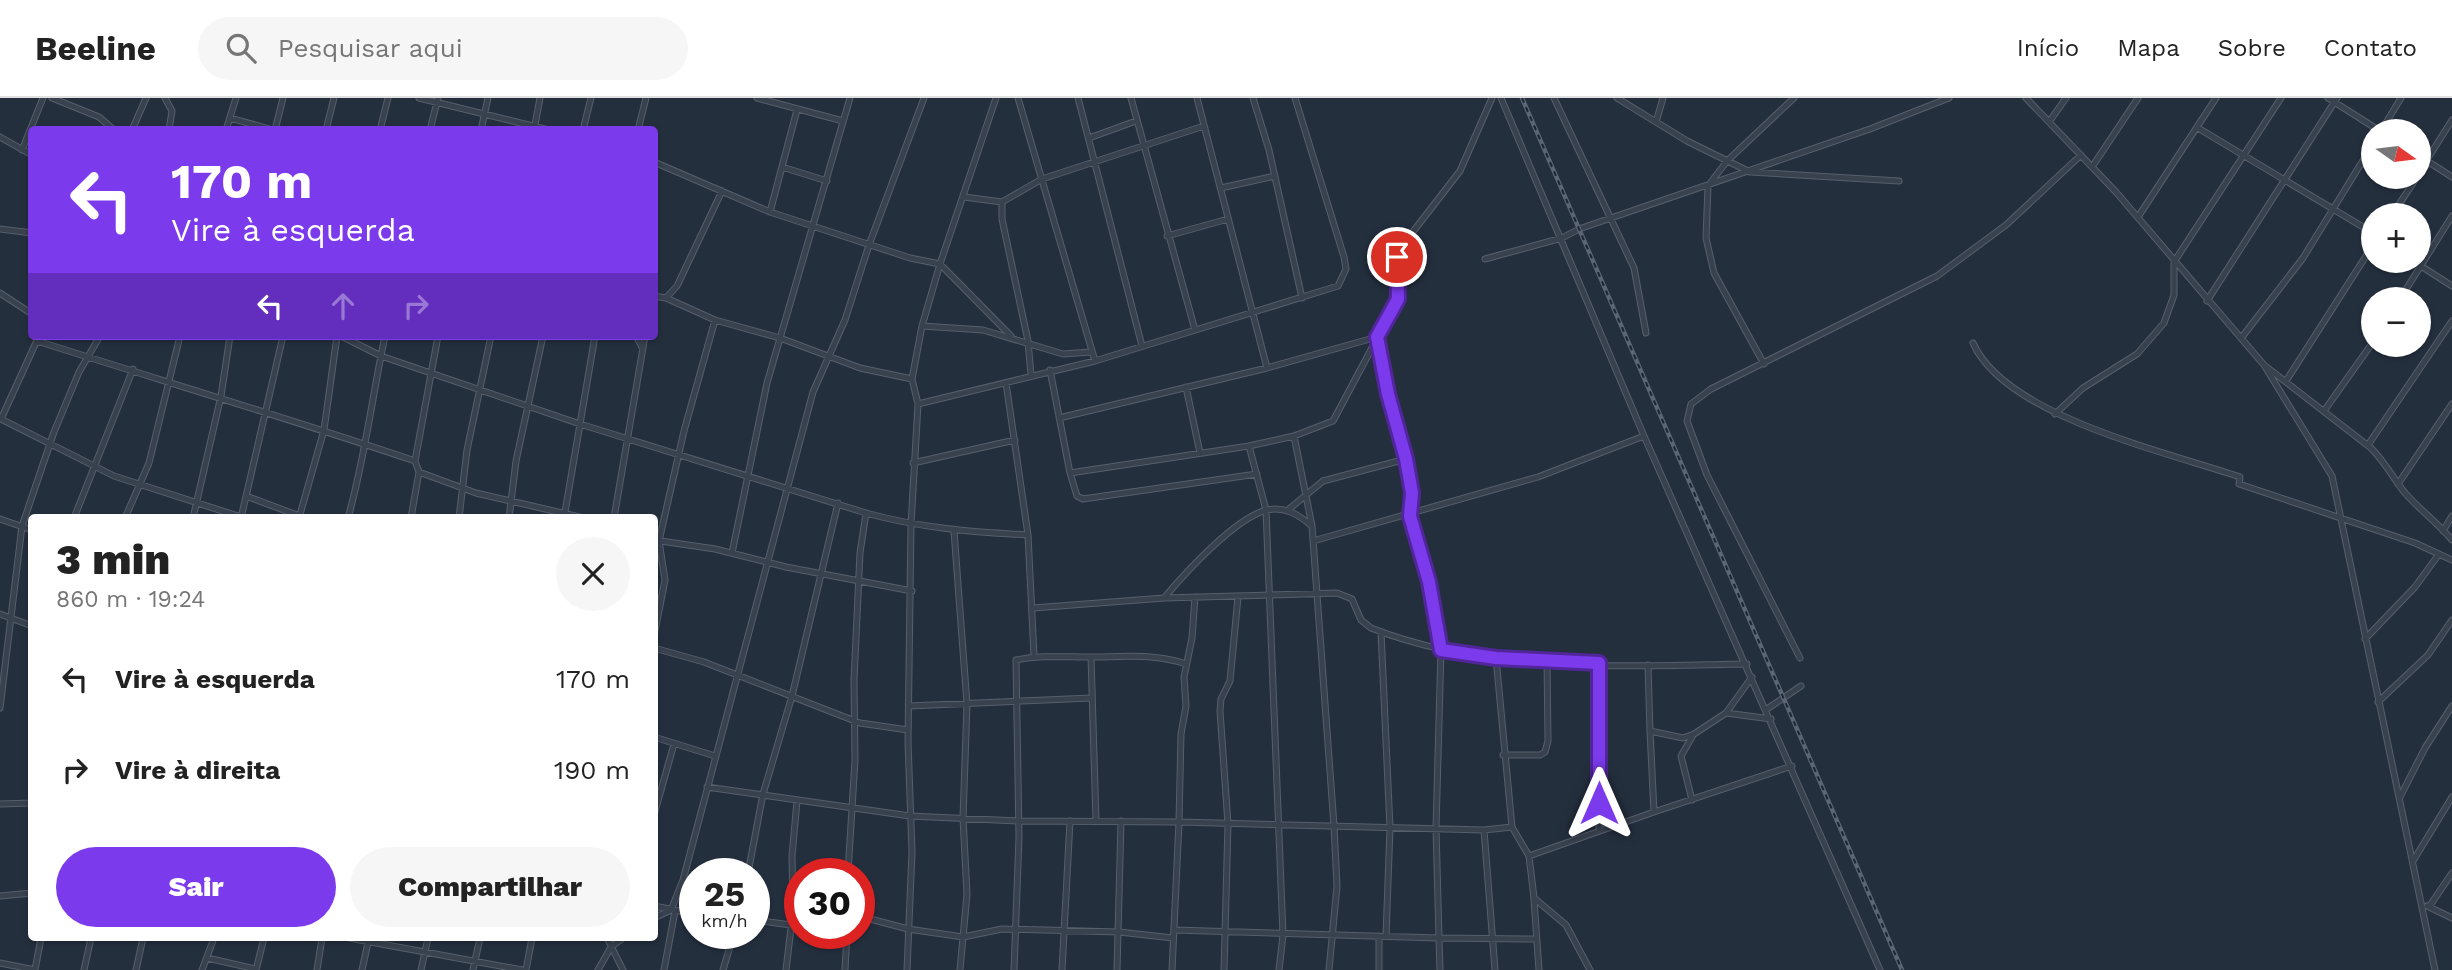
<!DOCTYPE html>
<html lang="pt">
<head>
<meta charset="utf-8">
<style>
	:root { --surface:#fff; --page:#f6f6f6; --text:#222; --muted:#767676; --line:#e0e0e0; --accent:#7c3aed }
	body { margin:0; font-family:"Work Sans",sans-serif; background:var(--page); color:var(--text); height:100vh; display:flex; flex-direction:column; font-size:26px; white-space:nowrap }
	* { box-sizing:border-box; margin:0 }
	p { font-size:23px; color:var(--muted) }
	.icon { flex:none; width:38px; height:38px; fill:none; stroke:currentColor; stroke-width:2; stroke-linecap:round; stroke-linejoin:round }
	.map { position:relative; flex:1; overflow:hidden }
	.sheet { position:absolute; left:28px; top:416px; width:630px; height:427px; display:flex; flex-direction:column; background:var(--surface); border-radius:7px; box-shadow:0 2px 5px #0004 }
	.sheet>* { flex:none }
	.hud { position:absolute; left:28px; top:28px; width:630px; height:214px; border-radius:7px; box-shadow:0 2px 5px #0004; background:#7c3aed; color:#fff; overflow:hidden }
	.needle { width:46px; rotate:104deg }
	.fabs { position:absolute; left:2361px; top:21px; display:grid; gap:14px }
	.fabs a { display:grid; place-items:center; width:70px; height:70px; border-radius:50%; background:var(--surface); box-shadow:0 2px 5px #0004; font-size:35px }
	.speed { position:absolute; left:679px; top:760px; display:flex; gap:14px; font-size:35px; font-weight:700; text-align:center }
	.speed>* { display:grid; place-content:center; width:91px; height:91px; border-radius:50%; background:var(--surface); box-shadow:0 2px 5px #0004; line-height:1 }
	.speed small { font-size:18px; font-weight:400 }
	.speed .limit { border:10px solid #d22; background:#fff; color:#111 }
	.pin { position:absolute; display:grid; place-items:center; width:60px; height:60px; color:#fff; margin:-30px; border:4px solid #fff; border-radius:50%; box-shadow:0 2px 7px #0007 }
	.me { position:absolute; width:77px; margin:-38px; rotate:0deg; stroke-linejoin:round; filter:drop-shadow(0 0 5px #0008) }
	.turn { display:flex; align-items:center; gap:24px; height:147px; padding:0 28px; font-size:32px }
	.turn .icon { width:91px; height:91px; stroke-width:2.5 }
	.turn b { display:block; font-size:49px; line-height:60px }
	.lanes { display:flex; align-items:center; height:66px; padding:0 28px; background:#0003; justify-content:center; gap:35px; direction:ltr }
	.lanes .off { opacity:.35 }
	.round { display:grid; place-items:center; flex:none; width:74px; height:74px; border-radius:37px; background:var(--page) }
	.headline { display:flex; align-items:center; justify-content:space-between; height:119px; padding:0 28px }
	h1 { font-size:42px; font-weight:800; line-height:52px }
	.cta { display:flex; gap:14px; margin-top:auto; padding:14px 28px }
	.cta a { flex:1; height:80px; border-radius:42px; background:var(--accent); color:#fff; font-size:28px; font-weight:800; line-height:80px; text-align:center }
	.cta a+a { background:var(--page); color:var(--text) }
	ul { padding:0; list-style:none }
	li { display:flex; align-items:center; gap:21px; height:91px; padding:0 28px }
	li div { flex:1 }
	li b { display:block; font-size:26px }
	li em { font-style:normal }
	header { display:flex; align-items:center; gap:42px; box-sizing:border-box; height:98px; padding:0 35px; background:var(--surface); border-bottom:2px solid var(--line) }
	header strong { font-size:33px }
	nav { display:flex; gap:38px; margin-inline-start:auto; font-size:24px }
	.search { width:490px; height:63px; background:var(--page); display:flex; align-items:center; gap:18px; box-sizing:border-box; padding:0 24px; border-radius:38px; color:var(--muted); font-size:26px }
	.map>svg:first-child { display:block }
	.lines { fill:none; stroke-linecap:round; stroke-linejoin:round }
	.minor-casing { stroke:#565f6c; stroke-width:7 }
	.minor { stroke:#38414e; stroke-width:5 }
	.rail-casing { stroke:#5a6575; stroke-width:4.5 }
	.rail { stroke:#1d2633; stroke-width:2; stroke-dasharray:5; stroke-linecap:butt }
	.route-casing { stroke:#51269a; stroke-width:18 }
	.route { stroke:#7c3aed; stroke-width:12 }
</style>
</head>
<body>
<header>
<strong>Beeline</strong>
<div class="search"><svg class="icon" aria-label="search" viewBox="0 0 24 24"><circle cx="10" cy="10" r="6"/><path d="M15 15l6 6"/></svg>Pesquisar aqui</div>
<nav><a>Início</a><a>Mapa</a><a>Sobre</a><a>Contato</a></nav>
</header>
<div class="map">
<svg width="2452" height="872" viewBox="0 0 2452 872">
	<rect width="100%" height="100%" fill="#242f3e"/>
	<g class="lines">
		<defs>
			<path id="minor" d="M52 0 99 19 114 32
				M165 0 172 13 169 32
				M419 0 549 32
				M757 0 843 23
				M1018 0 1095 263
				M1078 0 1142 248
				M1131 0 1195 232
				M1197 0 1267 270
				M1253 0 1269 52 1302 200
				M1501 0 1644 338 1880 872
				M1554 0 1634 170 1646 235
				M1617 0 1687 43 1750 74 1899 83
				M2026 0 2116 94 2264 267 2371 350C2385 364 2393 380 2405 395 2420 412 2438 425 2452 442
				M2328 0 2380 33
				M230 20 273 32
				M1656 24 1663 0
				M2049 24 2066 0
				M2198 30 2373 135
				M132 32 146 0
				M226 32 236 0
				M275 32 283 0
				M326 32 334 0
				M380 32 388 0
				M430 32 438 0
				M481 32 488 0
				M534 32 540 0
				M583 32 591 0
				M638 32 646 0
				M2381 33 2401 0
				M0 39 32 57
				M1089 40 1136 23
				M22 52 43 0
				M2418 57 2452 79
				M654 64 770 114 910 160 940 166 1011 238
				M782 69 827 83
				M2092 69 2138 0
				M2418 76 2452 22
				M1221 90 1275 78
				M964 99 1002 104 1042 81 1204 28
				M1002 104V121L1028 243 1031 277
				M770 114 797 12
				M2392 117 2417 79
				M2138 119 2216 0
				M0 131 32 135
				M1167 138 1228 121
				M1485 161 1562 140 1579 131 1870 31 1949 0
				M2413 163 2452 188
				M0 195 32 216
				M654 198 666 200 677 188 722 93
				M666 200 715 222 780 240 860 270 912 281
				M2400 201 2452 118
				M2207 203 2337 0
				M922 228 983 232 1063 256 1091 254
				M341 238 381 258 580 326 866 415C920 430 972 434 1028 437
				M636 238 642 249
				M2242 239 2303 160 2373 46
				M37 243C163 283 290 321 415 363
				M1973 245C2005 318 2167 354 2240 379L2239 386 2415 445 2452 462
				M1764 266 1714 175 1706 140 1708 88 1727 63 1794 0
				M2264 267 2332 378 2435 872
				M1050 272 1070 375 1249 348 1294 338 1333 323 1398 201 1397 159 1405 144 1460 73 1492 0
				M2286 283 2373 147
				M1006 285 1028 437 1034 558
				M1186 289 1200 355
				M918 306 1095 263 1338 188 1346 171 1344 159 1295 0
				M2324 313 2373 244
				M2055 316 2083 290 2137 256 2164 225 2174 197V164L2281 0
				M1059 320 1267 270 1377 239
				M1 321 114 378 241 419
				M1 321 39 238
				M1294 338 1312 428 1334 728 1337 788 1329 872
				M2368 347 2452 223
				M1249 348 1266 412 1283 837 1279 872
				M913 365 1015 342
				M419 374 476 395 584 420
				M1070 375 1077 398 1083 401 1257 376
				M2398 386 2452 306
				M246 398 305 420
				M1288 412 1323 383 1406 361
				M74 420 133 271
				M125 420 149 365 180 238
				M193 420 221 298 230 238
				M241 420 283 238
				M299 420 324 332 337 238
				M348 420C365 360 372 299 385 238
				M411 420 419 374 415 363 438 238
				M459 420 467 352 491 238
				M509 420 516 363 543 238
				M564 420 595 238
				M614 420 645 238
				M0 421 32 432
				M954 433 967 606 963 720 967 796 960 872
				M2443 433 2452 418
				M654 442 715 451 786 469 912 493
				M1313 443 1538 379 1644 338
				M732 455 767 285 850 0
				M1164 500C1185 475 1236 419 1267 412 1285 408 1299 417 1312 428
				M1033 510 1164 500 1337 495 1352 501 1361 522 1371 530C1488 576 1623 568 1747 566
				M0 516 32 528
				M1381 534 1390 730 1386 838
				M654 538 665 482 659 443 684 333 715 222
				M2365 541 2415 489 2439 456
				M654 550 704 564 860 625 908 632
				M1091 559 1096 723
				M1496 560 1512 729 1529 758 1534 800 1566 827 1590 872
				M1800 560 1707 377 1687 323 1691 306 1711 291 1937 178 2006 127 2081 57
				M1648 567 1650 633 1683 640 1694 636 1726 615 1771 621
				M2378 604 2428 557 2452 522
				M909 608 1091 600
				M0 610 22 428 54 334 79 274 100 238
				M1767 611 1801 588
				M1726 615 1752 579
				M654 639 715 658
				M1503 657H1540L1545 654 1548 643 1547 563
				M707 689 910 718 1019 723 1179 724 1181 636 1186 608 1184 579 1192 540 1195 499
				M2400 699 2425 650 2452 608
				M1692 702 1681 658 1692 639
				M0 706 32 705
				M1654 714 1792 668
				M654 717 674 646
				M1484 732 1495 872
				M1599 732V565
				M1529 758 1654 714 1650 633
				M2413 763 2452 699
				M748 775 763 696 792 598 838 405
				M848 775 855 662 854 582 860 455 866 415
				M0 798 32 795
				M1534 802 1539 872
				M654 808 695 816
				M2427 808 2452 820
				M2429 809 2452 775
				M859 818 908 831 963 839 1002 831 1119 834 1173 840
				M654 820 671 812 683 782 813 294 845 222 869 147 924 0
				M754 822 791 827
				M1174 832 1439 840 1436 730 1441 552 1429 484 1410 418 1412 395 1406 361 1388 296 1377 239
				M1379 838V872
				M349 840 522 872
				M607 840 623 872
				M207 860 256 871
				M0 865 35 872 41 840
				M84 872 91 840
				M136 872 143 840
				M202 872 214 840
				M256 872 264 840
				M317 872 322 840
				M362 872 369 840
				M421 872 428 840
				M473 872 480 840
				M526 872 532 840
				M598 872 611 849 623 840
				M664 872 675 813
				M723 872 734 835
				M786 872 793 813 792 758 797 703
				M845 872 847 835
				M907 872 912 754 908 644 911 427 918 306 912 281 922 228 940 166 996 0
				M1014 872 1019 739 1016 562C1040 557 1063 559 1088 559 1123 559 1152 555 1186 566
				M1062 872 1070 723
				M1117 872 1121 723
				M1172 872 1179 724 1484 732 1512 729
				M1224 872 1228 726 1220 613 1221 601 1230 583 1238 499
				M1440 872 1439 840 1536 841"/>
		</defs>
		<use href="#minor" class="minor-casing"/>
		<use href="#minor" class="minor"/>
		<defs>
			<path id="rail" d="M1522 0 1902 872"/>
		</defs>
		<use href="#rail" class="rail-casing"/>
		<use href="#rail" class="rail"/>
	</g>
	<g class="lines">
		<defs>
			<path id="route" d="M1397 159 1398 201 1377 239 1388 296 1406 361 1412 395 1410 418 1429 484 1441 552 1496 560 1599 565V705"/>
		</defs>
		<use href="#route" class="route-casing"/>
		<use href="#route" class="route"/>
	</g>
</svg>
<div class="fabs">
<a><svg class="needle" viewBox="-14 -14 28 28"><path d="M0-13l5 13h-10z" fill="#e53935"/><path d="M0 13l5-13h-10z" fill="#767676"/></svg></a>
<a>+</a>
<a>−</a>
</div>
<div class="speed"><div>25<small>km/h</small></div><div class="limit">30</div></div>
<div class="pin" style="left:1397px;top:159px;background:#d93025"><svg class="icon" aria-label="arrive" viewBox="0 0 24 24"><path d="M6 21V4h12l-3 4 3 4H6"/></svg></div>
<svg class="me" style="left:1599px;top:705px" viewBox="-20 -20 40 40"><path d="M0-17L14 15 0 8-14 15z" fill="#7c3aed" stroke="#fff" stroke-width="4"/></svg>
<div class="hud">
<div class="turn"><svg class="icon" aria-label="left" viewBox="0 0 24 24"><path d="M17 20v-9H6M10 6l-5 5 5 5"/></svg><div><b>170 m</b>Vire à esquerda</div></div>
<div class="lanes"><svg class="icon" aria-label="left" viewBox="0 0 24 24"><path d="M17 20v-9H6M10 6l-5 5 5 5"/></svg><svg class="icon off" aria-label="ahead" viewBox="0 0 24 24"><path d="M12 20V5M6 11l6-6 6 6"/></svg><svg class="icon off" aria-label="right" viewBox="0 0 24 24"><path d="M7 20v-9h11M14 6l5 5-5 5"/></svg></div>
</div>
<section class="sheet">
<div class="headline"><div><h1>3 min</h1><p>860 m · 19:24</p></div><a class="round"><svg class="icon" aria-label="close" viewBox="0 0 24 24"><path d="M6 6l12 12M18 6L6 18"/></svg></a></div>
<ul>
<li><svg class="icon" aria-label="left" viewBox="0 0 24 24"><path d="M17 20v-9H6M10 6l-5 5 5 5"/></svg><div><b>Vire à esquerda</b></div><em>170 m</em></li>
<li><svg class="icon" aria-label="right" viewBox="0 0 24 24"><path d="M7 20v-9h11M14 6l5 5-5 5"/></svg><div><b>Vire à direita</b></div><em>190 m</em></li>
</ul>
<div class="cta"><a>Sair</a><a>Compartilhar</a></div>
</section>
</div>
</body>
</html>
